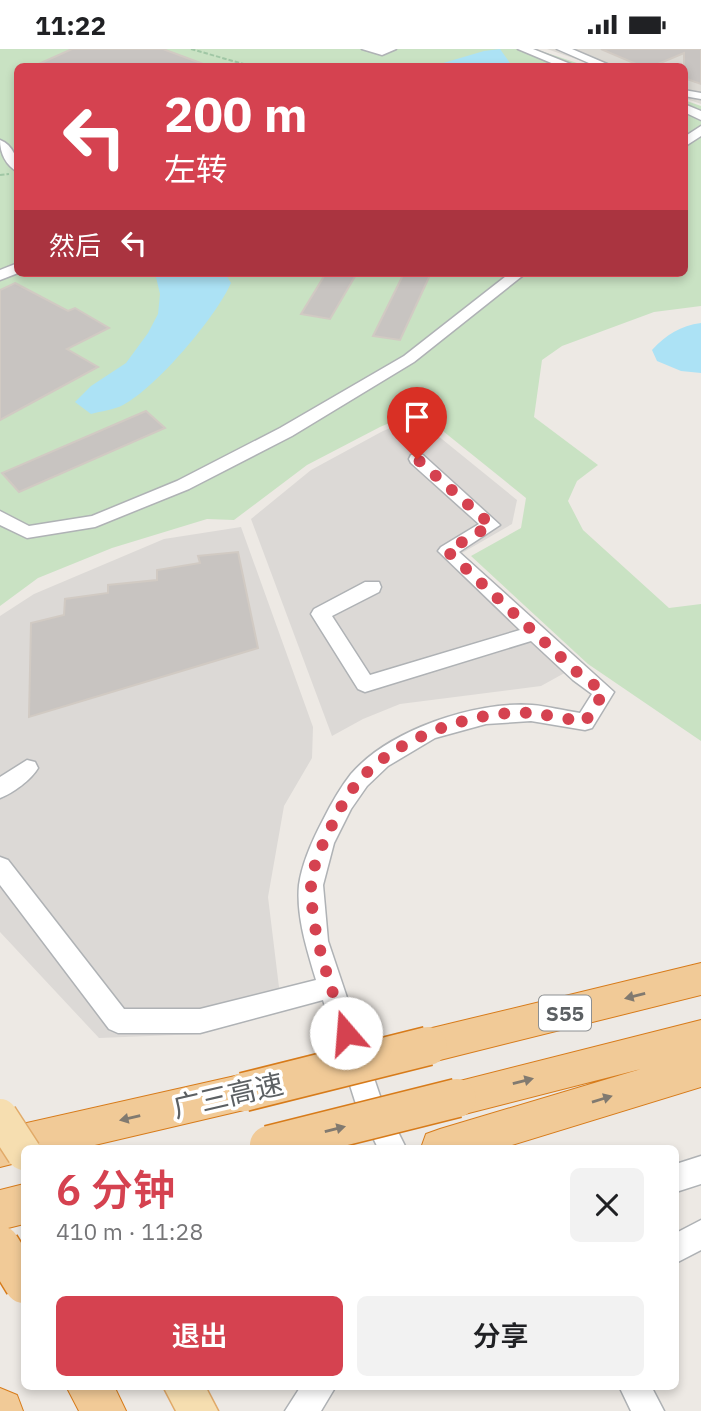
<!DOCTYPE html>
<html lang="zh">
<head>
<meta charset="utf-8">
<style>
	:root { --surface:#fff; --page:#f2f2f2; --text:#202124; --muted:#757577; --accent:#d54250 }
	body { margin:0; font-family:"IBM Plex Sans","Noto Sans SC",sans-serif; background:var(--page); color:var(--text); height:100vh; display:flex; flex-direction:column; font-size:26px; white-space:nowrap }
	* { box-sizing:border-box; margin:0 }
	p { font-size:23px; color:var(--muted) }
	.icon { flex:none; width:38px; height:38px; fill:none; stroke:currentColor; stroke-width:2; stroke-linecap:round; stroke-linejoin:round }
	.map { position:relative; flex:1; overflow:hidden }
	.side { position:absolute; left:21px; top:1096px; width:658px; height:245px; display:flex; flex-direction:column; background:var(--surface); border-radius:10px; box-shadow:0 4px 10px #0003 }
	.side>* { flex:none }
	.hud { position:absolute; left:14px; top:14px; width:674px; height:214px; border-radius:10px; box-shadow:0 4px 10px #0003; background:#d54250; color:#fff; overflow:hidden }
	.pin { position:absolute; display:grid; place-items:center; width:60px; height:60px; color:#fff; margin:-72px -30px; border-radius:50% 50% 50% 0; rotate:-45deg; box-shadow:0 0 7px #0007 }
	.pin .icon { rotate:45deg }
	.me { position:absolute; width:77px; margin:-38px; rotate:342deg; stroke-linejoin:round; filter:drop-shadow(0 0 5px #0008) }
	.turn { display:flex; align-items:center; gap:24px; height:147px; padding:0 35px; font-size:32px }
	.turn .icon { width:91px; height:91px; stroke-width:2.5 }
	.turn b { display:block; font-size:49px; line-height:60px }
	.then { display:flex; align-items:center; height:66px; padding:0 35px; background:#0003; gap:14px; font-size:26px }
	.round { display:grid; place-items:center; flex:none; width:74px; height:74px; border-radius:10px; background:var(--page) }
	.headline { display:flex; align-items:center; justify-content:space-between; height:119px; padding:0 35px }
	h1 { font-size:42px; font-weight:600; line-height:52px; color:var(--accent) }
	.cta { display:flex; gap:14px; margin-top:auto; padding:14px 35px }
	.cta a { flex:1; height:80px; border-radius:10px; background:var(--accent); color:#fff; font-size:28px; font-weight:600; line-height:80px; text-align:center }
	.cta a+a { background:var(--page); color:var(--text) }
	.status { display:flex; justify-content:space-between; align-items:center; height:49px; padding:0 35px; background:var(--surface); direction:ltr }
	.status svg { height:19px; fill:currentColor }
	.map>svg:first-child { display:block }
	.industrial { fill:#dcd9d6 }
	.education { fill:#dcd9d3 }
	.green { fill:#c9e2c3 }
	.water { fill:#ace2f5 }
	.building { fill:#c8c4c1; stroke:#d1cac3; stroke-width:2 }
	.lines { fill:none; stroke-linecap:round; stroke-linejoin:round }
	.minor-casing { stroke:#afb2b5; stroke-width:3 }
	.major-casing { stroke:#e1aa69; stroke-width:3 }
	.highway-casing { stroke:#d77b1a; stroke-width:2 }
	.path { stroke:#a0c7a5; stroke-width:2; stroke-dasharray:4.5 2; stroke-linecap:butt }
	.minor { fill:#fff; fill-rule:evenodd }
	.major { fill:#f6deb0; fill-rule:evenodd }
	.highway { fill:#f1ca97; fill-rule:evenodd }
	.major-bridge-casing { stroke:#e1aa69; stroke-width:37; stroke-linecap:butt }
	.highway-bridge-casing { stroke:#d77b1a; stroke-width:41; stroke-linecap:butt }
	.major-bridge { stroke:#f6deb0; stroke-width:34 }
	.highway-bridge { stroke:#f1ca97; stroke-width:38 }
	.oneway { fill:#817a70 }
	.route { stroke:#d54250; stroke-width:12; stroke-dasharray:0 21.6 }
	.labels { text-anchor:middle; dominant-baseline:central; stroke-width:7; stroke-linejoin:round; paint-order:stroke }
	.shield { fill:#fff; stroke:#8d9092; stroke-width:2 }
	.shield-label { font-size:21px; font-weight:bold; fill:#5c6063 }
	.near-street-label { font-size:28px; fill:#5c6063; stroke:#fff }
</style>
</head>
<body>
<div class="status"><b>11:22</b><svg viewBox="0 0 49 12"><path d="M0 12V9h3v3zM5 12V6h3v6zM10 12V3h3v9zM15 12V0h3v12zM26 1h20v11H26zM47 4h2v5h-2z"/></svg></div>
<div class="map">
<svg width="701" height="1362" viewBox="0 0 701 1362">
	<rect width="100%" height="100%" fill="#ede9e4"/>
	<path class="industrial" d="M416 369 517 451 512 475 462 504 579 616 541 637 400 655 363 670 332 687 251 470 311 421 383 382Z
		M241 478 313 678 312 709 284 757 268 848 282 963 200 985 99 989 0 883V567L34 545 164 490Z"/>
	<path class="education" d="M547 0H701V55L684 49V18L596 17Z"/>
	<path class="green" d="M0 0H535L586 17 18 18V224H684V51L701 57V257L654 263 562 297 542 311 534 368 598 416 577 432 568 452 583 481 669 559 701 555V692L588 615 471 507 521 479 526 449 418 362 380 378 307 416 234 471 207 470 112 499 38 529 0 557Z"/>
	<path class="water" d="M500 0 510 14 506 17H433L484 2Z
		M155 224H225L231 234C216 268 156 339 123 356 114 361 101 362 91 365L75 353 91 337 126 314 148 284 158 265 160 245Z
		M701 274V324L681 322 657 312 652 301C667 285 680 277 701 274Z"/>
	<path class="building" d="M72 0H163L206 16 32 18Z
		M601 0H701V35L684 29V4L651 18H643Z
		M326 224H357L330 270 301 265Z
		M404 224H431L400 291 373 287Z
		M15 234 68 262 75 259 109 279 67 300 98 318 0 371V241Z
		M146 362 165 379 19 443 2 424Z
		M238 503 258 599 29 668 31 574 64 566 65 550 108 544V536L157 531V521L200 514 198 507Z"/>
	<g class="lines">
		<defs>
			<path id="minor" d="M362 0H396L382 6Z
				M518 0H533L578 18H561Z
				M557 0H572L614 18H598Z
				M684 41 701 44V50L684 47Z
				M684 55 701 62V71L684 63Z
				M701 77V87L684 98V88Z
				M0 91C13 96 18 110 18 123 6 117 0 104 0 91Z
				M18 214V224L0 231V221Z
				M510 224H526L414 313 292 387 189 440 95 478 27 489 0 476V462L29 477 92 467 177 432 280 379 404 307Z
				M417 405 423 406 500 476 459 503 614 643 592 679 585 681 531 672 486 675 435 689 388 717 367 737 351 760 334 794 323 836 328 892 380 1047 406 1099H378L355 1052 323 951 200 984H118L109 980 0 836V808L8 811 124 960H200L316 931C307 901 296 867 299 836 302 814 313 790 323 771 331 755 340 739 351 725 389 681 475 652 532 656 548 657 564 662 580 664L592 645 573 631 531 592 365 643 358 640 311 565 314 560 365 533H379L381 538 379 543 332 567 370 626 520 581 438 502 441 498 479 475 411 414 409 410 411 406Z
				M27 711 35 713 38 719C31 731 13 744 0 749V728Z
				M701 1107V1135L676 1143V1115Z
				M701 1171V1201L676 1214V1184Z
				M301 1337H336L321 1362H285Z
				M619 1337H651L664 1362H631Z"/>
			<path id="major" d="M163 1337H205L218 1362H176Z"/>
			<path id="highway" d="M701 914V946L428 1014 415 1009 410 997 415 985 428 980Z
				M701 971V1038L502 1099H421L426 1085 440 1080 641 1020 457 1067 444 1062 438 1049 444 1036Z
				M244 1025 257 1030 263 1043 257 1056 244 1061 82 1099H24V1112L0 1118V1080Z
				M24 1135V1175L0 1181V1141Z
				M66 1337H114L126 1362H79Z
				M0 1339 17 1346 23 1362H0Z"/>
		</defs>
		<use href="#minor" class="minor-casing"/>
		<use href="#major" class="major-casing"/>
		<use href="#highway" class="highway-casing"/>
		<path class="path" d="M191 0 254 18
			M0 126 9 125"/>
		<use href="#minor" class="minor"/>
		<use href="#major" class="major"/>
		<use href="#highway" class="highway"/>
		<defs>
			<path id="major-bridge" d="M0 1067 24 1104"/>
			<path id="highway-bridge" d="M244 1043 428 997
				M269 1096 457 1049
				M0 1196 24 1235"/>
		</defs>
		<use href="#major-bridge" class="major-bridge-casing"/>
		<use href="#highway-bridge" class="highway-bridge-casing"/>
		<use href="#major-bridge" class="major-bridge"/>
		<use href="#highway-bridge" class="highway-bridge"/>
	</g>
	<defs><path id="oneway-solid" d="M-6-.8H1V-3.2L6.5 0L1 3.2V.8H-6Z" transform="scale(1.75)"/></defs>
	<g class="oneway">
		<use href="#oneway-solid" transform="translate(635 947) rotate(166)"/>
		<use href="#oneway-solid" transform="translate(523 1032) rotate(-14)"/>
		<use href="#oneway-solid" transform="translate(602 1050) rotate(-17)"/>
		<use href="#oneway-solid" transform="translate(130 1069) rotate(167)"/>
		<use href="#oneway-solid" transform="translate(335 1080) rotate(-14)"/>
	</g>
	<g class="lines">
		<path class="route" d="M346 984C331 936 312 890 311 839 311 818 324 792 333 774 340 759 348 745 358 733 394 689 476 660 532 664 549 666 567 670 585 673L604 643 580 626 447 502 491 476 417 410"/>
	</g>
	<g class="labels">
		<rect class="shield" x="539" y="946.5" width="52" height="35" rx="5"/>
		<g class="shield-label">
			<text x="565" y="964">S55</text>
		</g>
		<g class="near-street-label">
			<text transform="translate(228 1046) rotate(-13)">广三高速</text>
		</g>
	</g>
</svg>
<div class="pin" style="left:417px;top:410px;background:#d93025"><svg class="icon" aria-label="arrive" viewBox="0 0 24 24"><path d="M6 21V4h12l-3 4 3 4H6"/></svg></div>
<svg class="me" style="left:346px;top:984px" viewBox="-20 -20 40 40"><circle r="19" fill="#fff"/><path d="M0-13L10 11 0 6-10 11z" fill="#d54250"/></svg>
<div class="hud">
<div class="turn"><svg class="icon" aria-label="left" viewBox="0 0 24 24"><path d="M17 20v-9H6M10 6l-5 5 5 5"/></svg><div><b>200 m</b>左转</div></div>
<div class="then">然后<svg class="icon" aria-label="left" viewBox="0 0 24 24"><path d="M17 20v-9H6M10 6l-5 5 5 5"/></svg></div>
</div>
<section class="side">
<div class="headline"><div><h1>6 分钟</h1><p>410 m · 11:28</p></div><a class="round"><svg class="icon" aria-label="close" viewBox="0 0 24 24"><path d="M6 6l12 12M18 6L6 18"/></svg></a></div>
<div class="cta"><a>退出</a><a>分享</a></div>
</section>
</div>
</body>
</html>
